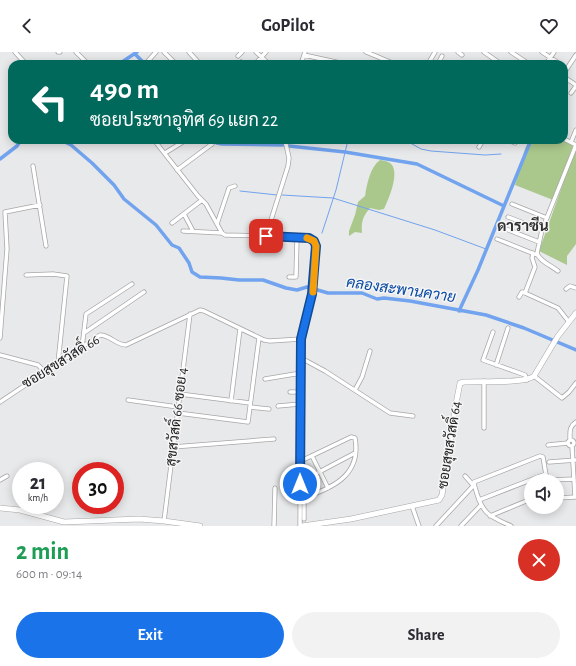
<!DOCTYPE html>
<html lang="en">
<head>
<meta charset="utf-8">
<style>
	:root { --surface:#fff; --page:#f2f2f3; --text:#2b2b33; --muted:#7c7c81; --accent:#1a73e8 }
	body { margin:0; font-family:"Alegreya Sans",Sarabun,sans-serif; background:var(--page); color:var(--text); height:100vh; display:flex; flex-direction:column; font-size:15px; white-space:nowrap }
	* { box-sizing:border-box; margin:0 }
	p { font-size:13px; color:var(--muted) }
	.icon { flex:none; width:22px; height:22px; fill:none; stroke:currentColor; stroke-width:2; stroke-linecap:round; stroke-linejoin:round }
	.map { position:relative; height:474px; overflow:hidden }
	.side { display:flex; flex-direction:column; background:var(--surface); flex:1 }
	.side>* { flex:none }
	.banner { position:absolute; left:8px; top:8px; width:560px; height:84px; border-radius:12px; box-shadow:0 2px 10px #0003; background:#00695c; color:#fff; overflow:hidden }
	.buttons { position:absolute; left:524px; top:422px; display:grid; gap:8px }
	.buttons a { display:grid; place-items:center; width:40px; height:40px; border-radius:50%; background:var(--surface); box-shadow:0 2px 10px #0003; font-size:20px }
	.speed { position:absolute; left:12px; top:410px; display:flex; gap:8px; font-size:20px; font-weight:700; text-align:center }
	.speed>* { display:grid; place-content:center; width:52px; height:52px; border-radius:50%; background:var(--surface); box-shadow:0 2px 10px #0003; line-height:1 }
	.speed small { font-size:10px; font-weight:400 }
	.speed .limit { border:6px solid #d22; background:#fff; color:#111 }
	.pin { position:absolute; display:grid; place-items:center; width:34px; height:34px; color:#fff; margin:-17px; border-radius:8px; box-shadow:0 2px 6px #0006 }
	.me { position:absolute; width:44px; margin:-22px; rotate:0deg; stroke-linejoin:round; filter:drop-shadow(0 0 3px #0008) }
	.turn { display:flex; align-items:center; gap:14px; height:84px; padding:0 16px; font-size:18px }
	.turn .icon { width:52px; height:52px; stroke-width:2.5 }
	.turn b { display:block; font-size:28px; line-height:34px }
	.round { display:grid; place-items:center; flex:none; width:42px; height:42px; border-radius:21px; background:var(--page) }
	.headline { display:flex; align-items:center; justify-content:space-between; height:68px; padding:0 16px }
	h1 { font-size:24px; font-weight:600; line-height:30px; color:#1e9e55 }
	.button { display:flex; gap:8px; margin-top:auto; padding:8px 16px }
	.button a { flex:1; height:46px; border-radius:24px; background:var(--accent); color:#fff; font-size:16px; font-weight:600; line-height:46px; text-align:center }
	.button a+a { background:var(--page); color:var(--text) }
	header { display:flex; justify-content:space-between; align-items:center; height:52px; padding:0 16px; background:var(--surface); font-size:18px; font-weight:600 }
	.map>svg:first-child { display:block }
	.green { fill:#aac88c }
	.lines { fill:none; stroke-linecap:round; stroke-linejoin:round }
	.stream { stroke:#71a3ef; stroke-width:1 }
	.canal { stroke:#71a3ef; stroke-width:3.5 }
	.street-casing { stroke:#a7a7a8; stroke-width:5 }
	.secondary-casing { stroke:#a7a7a8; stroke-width:6 }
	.street { stroke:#fff; stroke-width:3.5 }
	.secondary { stroke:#fff; stroke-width:5 }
	.route-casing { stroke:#114b97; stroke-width:10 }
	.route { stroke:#1a73e8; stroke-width:7 }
	.slow { stroke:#f59e0b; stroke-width:7 }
	.labels { text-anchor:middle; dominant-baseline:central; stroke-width:3; stroke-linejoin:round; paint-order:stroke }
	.street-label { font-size:14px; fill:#222; stroke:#f6f6f7 }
	.neighbourhood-label { font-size:15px; font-weight:bold; fill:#313132; stroke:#f6f6f7 }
	.water-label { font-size:15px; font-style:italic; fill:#0849a1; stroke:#f6f6f7 }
</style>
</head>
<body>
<header><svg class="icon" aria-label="back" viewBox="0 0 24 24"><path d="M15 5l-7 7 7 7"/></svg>GoPilot<svg class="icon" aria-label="heart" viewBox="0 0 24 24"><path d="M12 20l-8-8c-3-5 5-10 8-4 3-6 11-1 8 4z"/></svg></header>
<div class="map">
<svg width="576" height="474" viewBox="0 0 576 474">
	<rect width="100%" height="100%" fill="#e8e9ea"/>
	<path class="green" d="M529 88H561L573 94 553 148 515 133 525 97Z
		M575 98H576V192L567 204V213L539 199Z
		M380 108C385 109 389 109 392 113 399 123 389 146 384 157L379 158 370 156C363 164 361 170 362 181L355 180 349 184V179L355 163 358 150 365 144C367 132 370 115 380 108Z"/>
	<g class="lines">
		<path class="stream" d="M405 88 421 97 431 99 485 103 501 102
			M240 139 277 143
			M282 143 333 146 435 178 486 197
			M322 181 336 138 348 88"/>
		<path class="canal" d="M135 2 145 12
			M119 12 137 0
			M61 88 71 93 92 111 114 133 124 147 156 173 172 193 179 196 189 211 192 220 200 225 221 226 239 228H263L286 236 297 238 307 235 328 241H362L377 247 384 246 410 249 486 263 524 276 576 298
			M213 88 217 91 222 92 283 93
			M289 94 345 100 417 112 504 154
			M0 107 17 94 21 88
			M459 259 478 218 531 88"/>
		<defs>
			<path id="street" d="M15 0 26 12
				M58 0H60
				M76 0 88 12
				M164 0 176 12
				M189 0 200 12
				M256 0 269 12
				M366 0 395 12
				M458 0 462 3
				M484 0 501 12
				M511 0 529 12
				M542 0 560 12
				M304 3 345 12
				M238 4 242 0
				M148 9 156 0
				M241 10 243 12
				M255 12 266 0
				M301 12 305 0
				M428 12 435 0
				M438 12 442 4
				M546 12 554 0
				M564 21 576 3
				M564 25 576 33
				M571 41 576 34
				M154 88 198 144 206 152 222 181 225 183 266 184
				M274 88H280
				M285 88 289 106 288 114 266 184 309 186 314 189 316 194 312 242 301 287 300 474
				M508 88 515 91
				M571 90 576 78
				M479 95 483 88
				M165 101 186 88
				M33 114 46 194
				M177 118 212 92
				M512 152 547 166
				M184 162 193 179
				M508 165 542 178
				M172 171 202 148
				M217 172 229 136 235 134
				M506 177 539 190
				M183 179 222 181
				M497 187 537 203
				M558 219C552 214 539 209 537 201L542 178 576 93 564 87
				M26 223 53 222 67 224 58 311
				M289 225H296L297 186
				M566 237 570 234 576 236
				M525 241 535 215 532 206 533 201
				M519 245 522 240 525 241 558 256 569 270
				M493 280 483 308 525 323 527 328
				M84 281 144 240
				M0 286 7 197 5 160 40 153
				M82 295 86 262 132 232
				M0 303 38 313 45 320
				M301 306 325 319 390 361 413 364
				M496 313 508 276
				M534 324 562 346 569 340 576 331
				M265 327 301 321
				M484 329V376
				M355 338 362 325 370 299
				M290 340H301
				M180 342 250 351
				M128 348 178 355
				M231 349 240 277
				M0 350 100 283C110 283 116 293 126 293L200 258 204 259 264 288 270 289 301 287
				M278 354 300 352
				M250 355 269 357
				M178 361 248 370 259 286
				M570 387C570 379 569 375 576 370
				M568 391a3 3 0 1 1 6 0a3 3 0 1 1-6 0Z
				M548 393 568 391
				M572 394 575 445
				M173 395 274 387
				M312 404 328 436
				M549 410 576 408
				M465 424 473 433
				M0 428 7 424
				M304 428 355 401
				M551 428 574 427
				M557 446 576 445
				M300 447C331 437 362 424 355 386L351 385 303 408
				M479 448 546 422
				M412 454 419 474
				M490 464 531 447
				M304 467V445
				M164 469 190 262
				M274 474 275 436
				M436 474 474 433
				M461 474 481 453
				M511 474C492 465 484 464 477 442 476 438 474 434 474 430L540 404 543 405 547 429"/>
			<path id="secondary" d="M0 456 20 458 64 470 139 467 164 469 200 474
				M302 474 351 467 439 448 442 443 455 357 460 331 464 330C478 329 525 332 534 324L558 284 576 261"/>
		</defs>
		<use href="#street" class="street-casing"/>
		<use href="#secondary" class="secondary-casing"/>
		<use href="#street" class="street"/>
		<use href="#secondary" class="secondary"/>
	</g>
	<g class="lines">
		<defs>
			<path id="route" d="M266 184 309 186 314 189 316 194 312 242 301 287 300 432"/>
		</defs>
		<use href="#route" class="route-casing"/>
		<use href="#route" class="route"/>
		<path class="slow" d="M307 186 314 189 316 194 313 240"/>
	</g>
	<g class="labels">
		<g class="street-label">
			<text transform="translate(61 310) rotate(-32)">ซอยสุขสวัสดิ์ 66</text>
			<text transform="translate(177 365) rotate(-83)">สุขสวัสดิ์ 66 ซอย 4</text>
			<text transform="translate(450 393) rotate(-81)">ซอยสุขสวัสดิ์ 64</text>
		</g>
		<g class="neighbourhood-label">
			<text x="523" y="174">ดาราซีน</text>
		</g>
		<g class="water-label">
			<text transform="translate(401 238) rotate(8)">คลองสะพานควาย</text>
		</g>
	</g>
</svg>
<div class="buttons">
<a><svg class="icon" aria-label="sound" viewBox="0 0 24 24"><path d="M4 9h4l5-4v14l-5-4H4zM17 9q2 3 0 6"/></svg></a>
</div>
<div class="speed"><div>21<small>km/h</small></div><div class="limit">30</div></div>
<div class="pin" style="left:266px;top:184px;background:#d93025"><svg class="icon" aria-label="arrive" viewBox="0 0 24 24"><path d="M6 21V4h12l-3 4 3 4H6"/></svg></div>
<svg class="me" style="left:300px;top:432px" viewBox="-20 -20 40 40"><circle r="17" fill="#1a73e8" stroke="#fff" stroke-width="3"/><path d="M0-11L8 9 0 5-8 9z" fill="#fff"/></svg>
<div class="banner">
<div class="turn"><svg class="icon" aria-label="left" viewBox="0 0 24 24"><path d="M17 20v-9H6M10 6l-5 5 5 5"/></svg><div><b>490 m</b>ซอยประชาอุทิศ 69 แยก 22</div></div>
</div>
</div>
<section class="side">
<div class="headline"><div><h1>2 min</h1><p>600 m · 09:14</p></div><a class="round" style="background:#d93025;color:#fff"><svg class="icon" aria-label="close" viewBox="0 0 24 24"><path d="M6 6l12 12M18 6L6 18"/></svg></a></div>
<div class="button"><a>Exit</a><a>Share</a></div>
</section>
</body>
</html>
